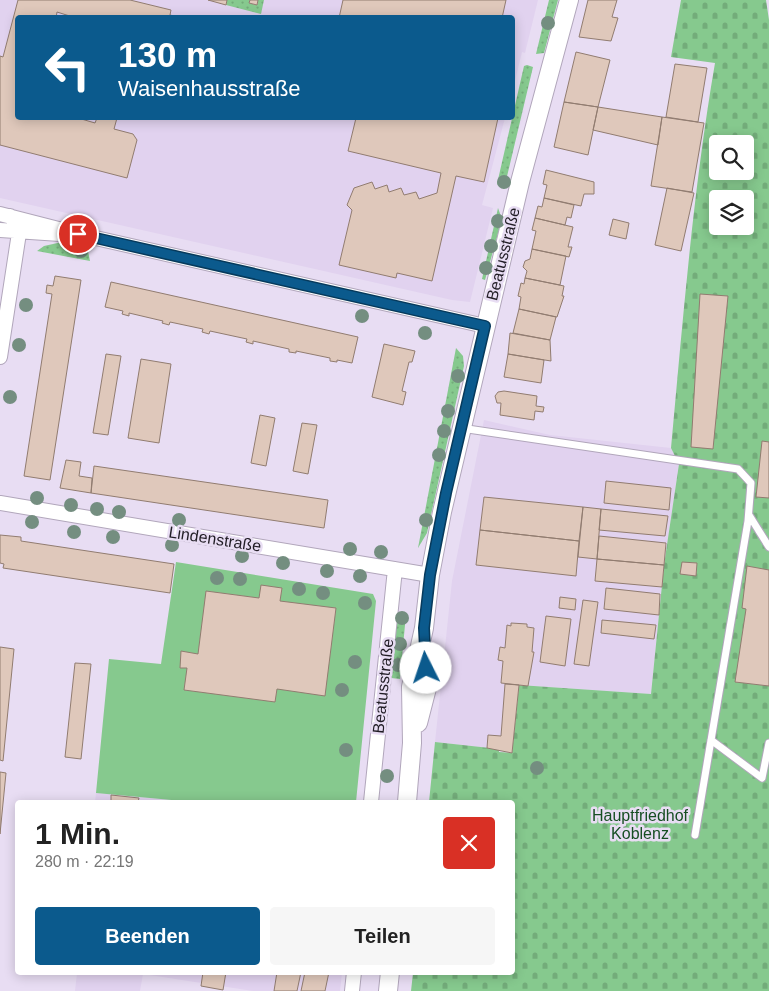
<!DOCTYPE html>
<html lang="de">
<head>
<meta charset="utf-8">
<style>
	:root { --surface:#fff; --page:#f6f6f6; --text:#222; --muted:#767676; --accent:#0b5a8d }
	body { margin:0; font-family:Helvetica,sans-serif; background:var(--page); color:var(--text); height:100vh; display:flex; flex-direction:column; font-size:19px; white-space:nowrap }
	* { box-sizing:border-box; margin:0 }
	p { font-size:16px; color:var(--muted) }
	.icon { flex:none; width:28px; height:28px; fill:none; stroke:currentColor; stroke-width:2; stroke-linecap:round; stroke-linejoin:round }
	.map { position:relative; flex:1; overflow:hidden }
	.sheet { position:absolute; left:15px; top:800px; width:500px; height:175px; display:flex; flex-direction:column; background:var(--surface); border-radius:5px; box-shadow:0 2px 12px #0003 }
	.sheet>* { flex:none }
	.guide { position:absolute; left:15px; top:15px; width:500px; height:105px; border-radius:5px; box-shadow:0 2px 12px #0003; background:#0b5a8d; color:#fff; overflow:hidden }
	.controls { position:absolute; left:709px; top:135px; display:grid; gap:10px }
	.controls a { display:grid; place-items:center; width:45px; height:45px; border-radius:5px; background:var(--surface); box-shadow:0 2px 12px #0003; font-size:25px }
	.pin { position:absolute; display:grid; place-items:center; width:42px; height:42px; color:#fff; margin:-21px; border:2px solid #fff; border-radius:50%; box-shadow:0 1px 5px #0007 }
	.me { position:absolute; width:55px; margin:-28px; rotate:356deg; stroke-linejoin:round; filter:drop-shadow(0 0 4px #0008) }
	.turn { display:flex; align-items:center; gap:18px; height:105px; padding:0 20px; font-size:22px }
	.turn .icon { width:65px; height:65px; stroke-width:2.5 }
	.turn b { display:block; font-size:35px; line-height:42px }
	.round { display:grid; place-items:center; flex:none; width:52px; height:52px; border-radius:5px; background:var(--page) }
	.overview { display:flex; align-items:center; justify-content:space-between; height:85px; padding:0 20px }
	h1 { font-size:30px; font-weight:600; line-height:38px }
	.cta { display:flex; gap:10px; margin-top:auto; padding:10px 20px }
	.cta a { flex:1; height:58px; border-radius:5px; background:var(--accent); color:#fff; font-size:20px; font-weight:600; line-height:58px; text-align:center }
	.cta a+a { background:var(--page); color:var(--text) }
	.map>svg:first-child { display:block }
	.built { fill:#e1d2ef }
	.grass { fill:url(#grass-dots) }
	.cemetery { fill:url(#cemetery-stones); fill-rule:evenodd }
	.green { fill:#86c98e }
	.building { fill:#dfc8bb; stroke:#917c70 }
	.lines { fill:none; stroke-linecap:round; stroke-linejoin:round }
	.service-casing { stroke:#b1a6bb; stroke-width:9 }
	.minor-casing { stroke:#b1a6bb; stroke-width:16 }
	.tertiary-casing { stroke:#b1a6bb; stroke-width:20 }
	.service { stroke:#fff; stroke-width:7 }
	.minor { stroke:#fff; stroke-width:14 }
	.tertiary { stroke:#fff; stroke-width:18 }
	.tree { fill:#748e80 }
	.route-casing { stroke:#073a5c; stroke-width:12 }
	.route { stroke:#0b5a8d; stroke-width:9 }
	.labels { text-anchor:middle; dominant-baseline:central; stroke-width:5; stroke-linejoin:round; paint-order:stroke }
	.street-label { font-size:16px; fill:#211d25; stroke:#e8ddf3 }
	.park-label { font-size:16px; fill:#164e22; stroke:#e8ddf3 }
</style>
</head>
<body>
<div class="map">
<svg width="769" height="991" viewBox="0 0 769 991">
	<defs>
		<pattern id="grass-dots" width="8" height="8" patternUnits="userSpaceOnUse" patternTransform="scale(1.25)"><rect width="8" height="8" fill="#86c98e"/><path d="M2 2h.1M6 6h.1" fill="none" stroke="#73ac7a" stroke-width="1.8" stroke-linecap="round"/></pattern>
		<pattern id="cemetery-stones" width="16" height="16" patternUnits="userSpaceOnUse" patternTransform="scale(1.25)"><rect width="16" height="16" fill="#86c98e"/><path d="M2 7V4a2 2 0 0 1 4 0v3zM10 15v-3a2 2 0 0 1 4 0v3z" fill="#73ac7a"/></pattern>
	</defs>
	<rect width="100%" height="100%" fill="#e8ddf3"/>
	<path class="built" d="M0 0H538L525 53 522 52 513 89 512 18H18V118H505L482 205 493 208 470 302 452 300 0 198Z
		M484 420 550 435 671 448 679 464 664 565 651 694 519 685 512 753 499 751 498 749 435 742 452 581Z
		M96 793 193 802H95Z
		M77 973H342L340 991H253L143 974 140 991H75Z"/>
	<path class="grass" d="M227 0H250L249 3 257 5 258 0H264L261 14 226 5Z
		M549 0H558L544 53 536 54Z
		M527 65 533 67 504 189 497 184 524 66Z
		M498 208 502 219 485 280 482 279Z
		M62 242 87 246 90 261 37 251 44 246Z
		M456 348 463 356 464 366 427 533 418 548Z
		M397 613 406 614 400 679 391 678Z"/>
	<path class="cemetery" d="M681 0H766L769 20V991H411L413 973 512 972V802H429L435 742 499 749V752L512 753 519 685 651 694 664 565 679 464 671 448C683 319 693 191 715 63L671 57ZM718 144H745V171H718ZM718 199H745V226H718Z"/>
	<path class="green" d="M176 562 373 594 376 601 356 802H193L96 793 109 659 161 664Z"/>
	<path class="building" d="M18 0H130L171 10 170 15 181 18H76L57 12 56 18H18V118H78L95 123 97 118H117L114 129 133 134 137 140 127 178 0 145V56L3 57Z
		M208 0H227L226 5Z
		M250 0H258L257 5 249 3Z
		M343 0H506L502 18H339Z
		M588 0H617L612 17 618 18 611 41 579 37Z
		M576 52 610 60 598 107 564 102Z
		M675 64 707 68 698 122 666 117Z
		M564 102 598 107 588 155 554 147Z
		M598 107 662 117 658 145 593 130Z
		M662 117 704 123 692 192 651 186Z
		M356 118H498L484 182 456 176 432 281 397 273 396 278 339 265 352 210 347 205 354 188 372 182 375 189 387 185 389 192 401 188 404 195 416 192 419 199 437 193 441 173 348 151Z
		M546 170 594 182V194H584L581 206 544 198 547 185 543 184Z
		M667 188 694 193 681 251 655 245Z
		M544 198 574 205 571 218 567 217 565 225 535 218 538 206 542 207Z
		M535 218 573 227 568 247H572L569 257 532 249 536 231 532 230Z
		M613 219 629 223 626 239 609 235Z
		M532 249 566 256 560 285 525 278 527 271 523 267 525 261 530 259Z
		M55 276 81 280 50 480 24 476 52 294 46 293 47 285 53 286Z
		M525 278 564 286 562 296H564L557 317 519 309 521 297 518 296 521 283 524 284Z
		M111 282 358 337 352 363 337 360V362L330 361V358L296 351V353L289 352V349L253 341V344L246 342 247 339 210 331 209 334 202 332 203 329 170 322 169 325 162 323 163 321 129 313V316L122 314 123 311 105 307Z
		M700 294 728 296 713 449 691 447Z
		M519 309 556 317 550 340 513 333Z
		M510 333 550 340 551 361 508 354Z
		M384 344 415 351 412 362H409L402 391 406 392 403 405 372 397Z
		M106 354 121 356 108 435 93 433Z
		M508 354 544 360 541 383 504 377Z
		M141 359 171 364 159 443 128 438Z
		M504 391 537 396 536 406 544 407 543 412 535 411 534 420 500 415 501 403H497L495 396 498 392Z
		M260 415 275 418 266 466 251 463Z
		M302 423 317 425 308 474 293 471Z
		M762 441 769 442V498L756 497Z
		M66 460 81 462 79 476 92 478 91 493 60 488Z
		M94 466 328 500 324 528 91 493Z
		M606 481 671 488 669 510 604 503Z
		M484 497 583 507 579 541 480 530Z
		M583 507 601 509 597 559 578 557Z
		M601 509 668 516 665 536 599 530Z
		M480 530 579 541 576 576 476 565Z
		M0 535 21 537V541L174 564 170 593 3 568 4 564 0 563Z
		M599 536 666 543 664 565 597 559Z
		M597 559 664 565 662 587 595 581Z
		M682 562 697 563 696 576 680 574Z
		M747 566 769 570V686L735 682 746 609 742 608Z
		M261 585 282 588 280 601 336 608 325 696 277 689 275 702 184 690 187 668H180L181 651 198 654 206 591 259 598Z
		M606 588 660 594 659 615 604 609Z
		M560 597 576 599 575 610 559 608Z
		M583 600 598 602 589 666 574 664Z
		M546 616 571 619 565 666 540 662Z
		M602 620 656 625 654 639 601 633Z
		M511 623 527 624V627L534 628 532 652H534L528 686 501 683 503 661 498 660 500 647 505 648 507 625 511 626Z
		M0 647 14 649 3 761 0 760Z
		M75 663 91 664 81 759 65 757Z
		M505 684 519 685 512 753 487 748 488 735 501 736Z
		M0 772 6 773 0 834Z
		M111 795 139 798 138 802H111Z
		M203 972H226L223 990 201 986Z
		M277 972H301L297 991H274Z
		M305 972H329L325 991H301Z"/>
	<g class="lines">
		<defs>
			<path id="service" d="M461 428 738 469 751 483 748 521 695 835
				M749 515 769 547
				M711 740 762 778 769 743"/>
			<path id="minor" d="M0 214 78 234 485 326
				M0 230 60 234
				M0 357 19 233 18 225 10 216
				M0 503 430 575
				M371 802 395 569
				M352 991 354 972"/>
			<path id="tertiary" d="M418 723 427 688 425 651
				M407 802 412 743 411 687 424 628 430 575 442 512 520 182 569 0
				M388 991 390 972"/>
		</defs>
		<use href="#service" class="service-casing"/>
		<use href="#minor" class="minor-casing"/>
		<use href="#tertiary" class="tertiary-casing"/>
		<use href="#service" class="service"/>
		<use href="#minor" class="minor"/>
		<use href="#tertiary" class="tertiary"/>
	</g>
	<g class="tree">
		<circle cx="548" cy="23" r="7"/>
		<circle cx="504" cy="182" r="7"/>
		<circle cx="498" cy="221" r="7"/>
		<circle cx="491" cy="246" r="7"/>
		<circle cx="81" cy="251" r="7"/>
		<circle cx="486" cy="268" r="7"/>
		<circle cx="26" cy="305" r="7"/>
		<circle cx="362" cy="316" r="7"/>
		<circle cx="425" cy="333" r="7"/>
		<circle cx="19" cy="345" r="7"/>
		<circle cx="458" cy="376" r="7"/>
		<circle cx="10" cy="397" r="7"/>
		<circle cx="448" cy="411" r="7"/>
		<circle cx="444" cy="431" r="7"/>
		<circle cx="439" cy="455" r="7"/>
		<circle cx="37" cy="498" r="7"/>
		<circle cx="71" cy="505" r="7"/>
		<circle cx="97" cy="509" r="7"/>
		<circle cx="119" cy="512" r="7"/>
		<circle cx="179" cy="520" r="7"/>
		<circle cx="426" cy="520" r="7"/>
		<circle cx="32" cy="522" r="7"/>
		<circle cx="74" cy="532" r="7"/>
		<circle cx="113" cy="537" r="7"/>
		<circle cx="172" cy="545" r="7"/>
		<circle cx="350" cy="549" r="7"/>
		<circle cx="381" cy="552" r="7"/>
		<circle cx="242" cy="556" r="7"/>
		<circle cx="283" cy="563" r="7"/>
		<circle cx="327" cy="571" r="7"/>
		<circle cx="360" cy="576" r="7"/>
		<circle cx="217" cy="578" r="7"/>
		<circle cx="240" cy="579" r="7"/>
		<circle cx="299" cy="589" r="7"/>
		<circle cx="323" cy="593" r="7"/>
		<circle cx="365" cy="603" r="7"/>
		<circle cx="402" cy="618" r="7"/>
		<circle cx="400" cy="644" r="7"/>
		<circle cx="355" cy="662" r="7"/>
		<circle cx="398" cy="665" r="7"/>
		<circle cx="342" cy="690" r="7"/>
		<circle cx="346" cy="750" r="7"/>
		<circle cx="537" cy="768" r="7"/>
		<circle cx="387" cy="776" r="7"/>
	</g>
	<g class="lines">
		<defs>
			<path id="route" d="M78 234 485 326 446 493 430 575 424 628 426 668"/>
		</defs>
		<use href="#route" class="route-casing"/>
		<use href="#route" class="route"/>
	</g>
	<g class="labels">
		<g class="street-label">
			<text transform="translate(503 254) rotate(-76)">Beatusstraße</text>
			<text transform="translate(215 539) rotate(9)">Lindenstraße</text>
			<text transform="translate(383 686) rotate(-84)">Beatusstraße</text>
		</g>
		<g class="park-label">
			<text x="640" y="815">Hauptfriedhof<tspan x="640" dy="18">Koblenz</tspan></text>
		</g>
	</g>
</svg>
<div class="controls">
<a><svg class="icon" aria-label="search" viewBox="0 0 24 24"><circle cx="10" cy="10" r="6"/><path d="M15 15l6 6"/></svg></a>
<a><svg class="icon" aria-label="layers" viewBox="0 0 24 24"><path d="M12 4l9 5-9 5-9-5zM3 14l9 5 9-5"/></svg></a>
</div>
<div class="pin" style="left:78px;top:234px;background:#d93025"><svg class="icon" aria-label="arrive" viewBox="0 0 24 24"><path d="M6 21V4h12l-3 4 3 4H6"/></svg></div>
<svg class="me" style="left:426px;top:668px" viewBox="-20 -20 40 40"><circle r="19" fill="#fff"/><path d="M0-13L10 11 0 6-10 11z" fill="#0b5a8d"/></svg>
<div class="guide">
<div class="turn"><svg class="icon" aria-label="left" viewBox="0 0 24 24"><path d="M17 20v-9H6M10 6l-5 5 5 5"/></svg><div><b>130 m</b>Waisenhausstraße</div></div>
</div>
<section class="sheet">
<div class="overview"><div><h1>1 Min.</h1><p>280 m · 22:19</p></div><a class="round" style="background:#d93025;color:#fff"><svg class="icon" aria-label="close" viewBox="0 0 24 24"><path d="M6 6l12 12M18 6L6 18"/></svg></a></div>
<div class="cta"><a>Beenden</a><a>Teilen</a></div>
</section>
</div>
</body>
</html>
